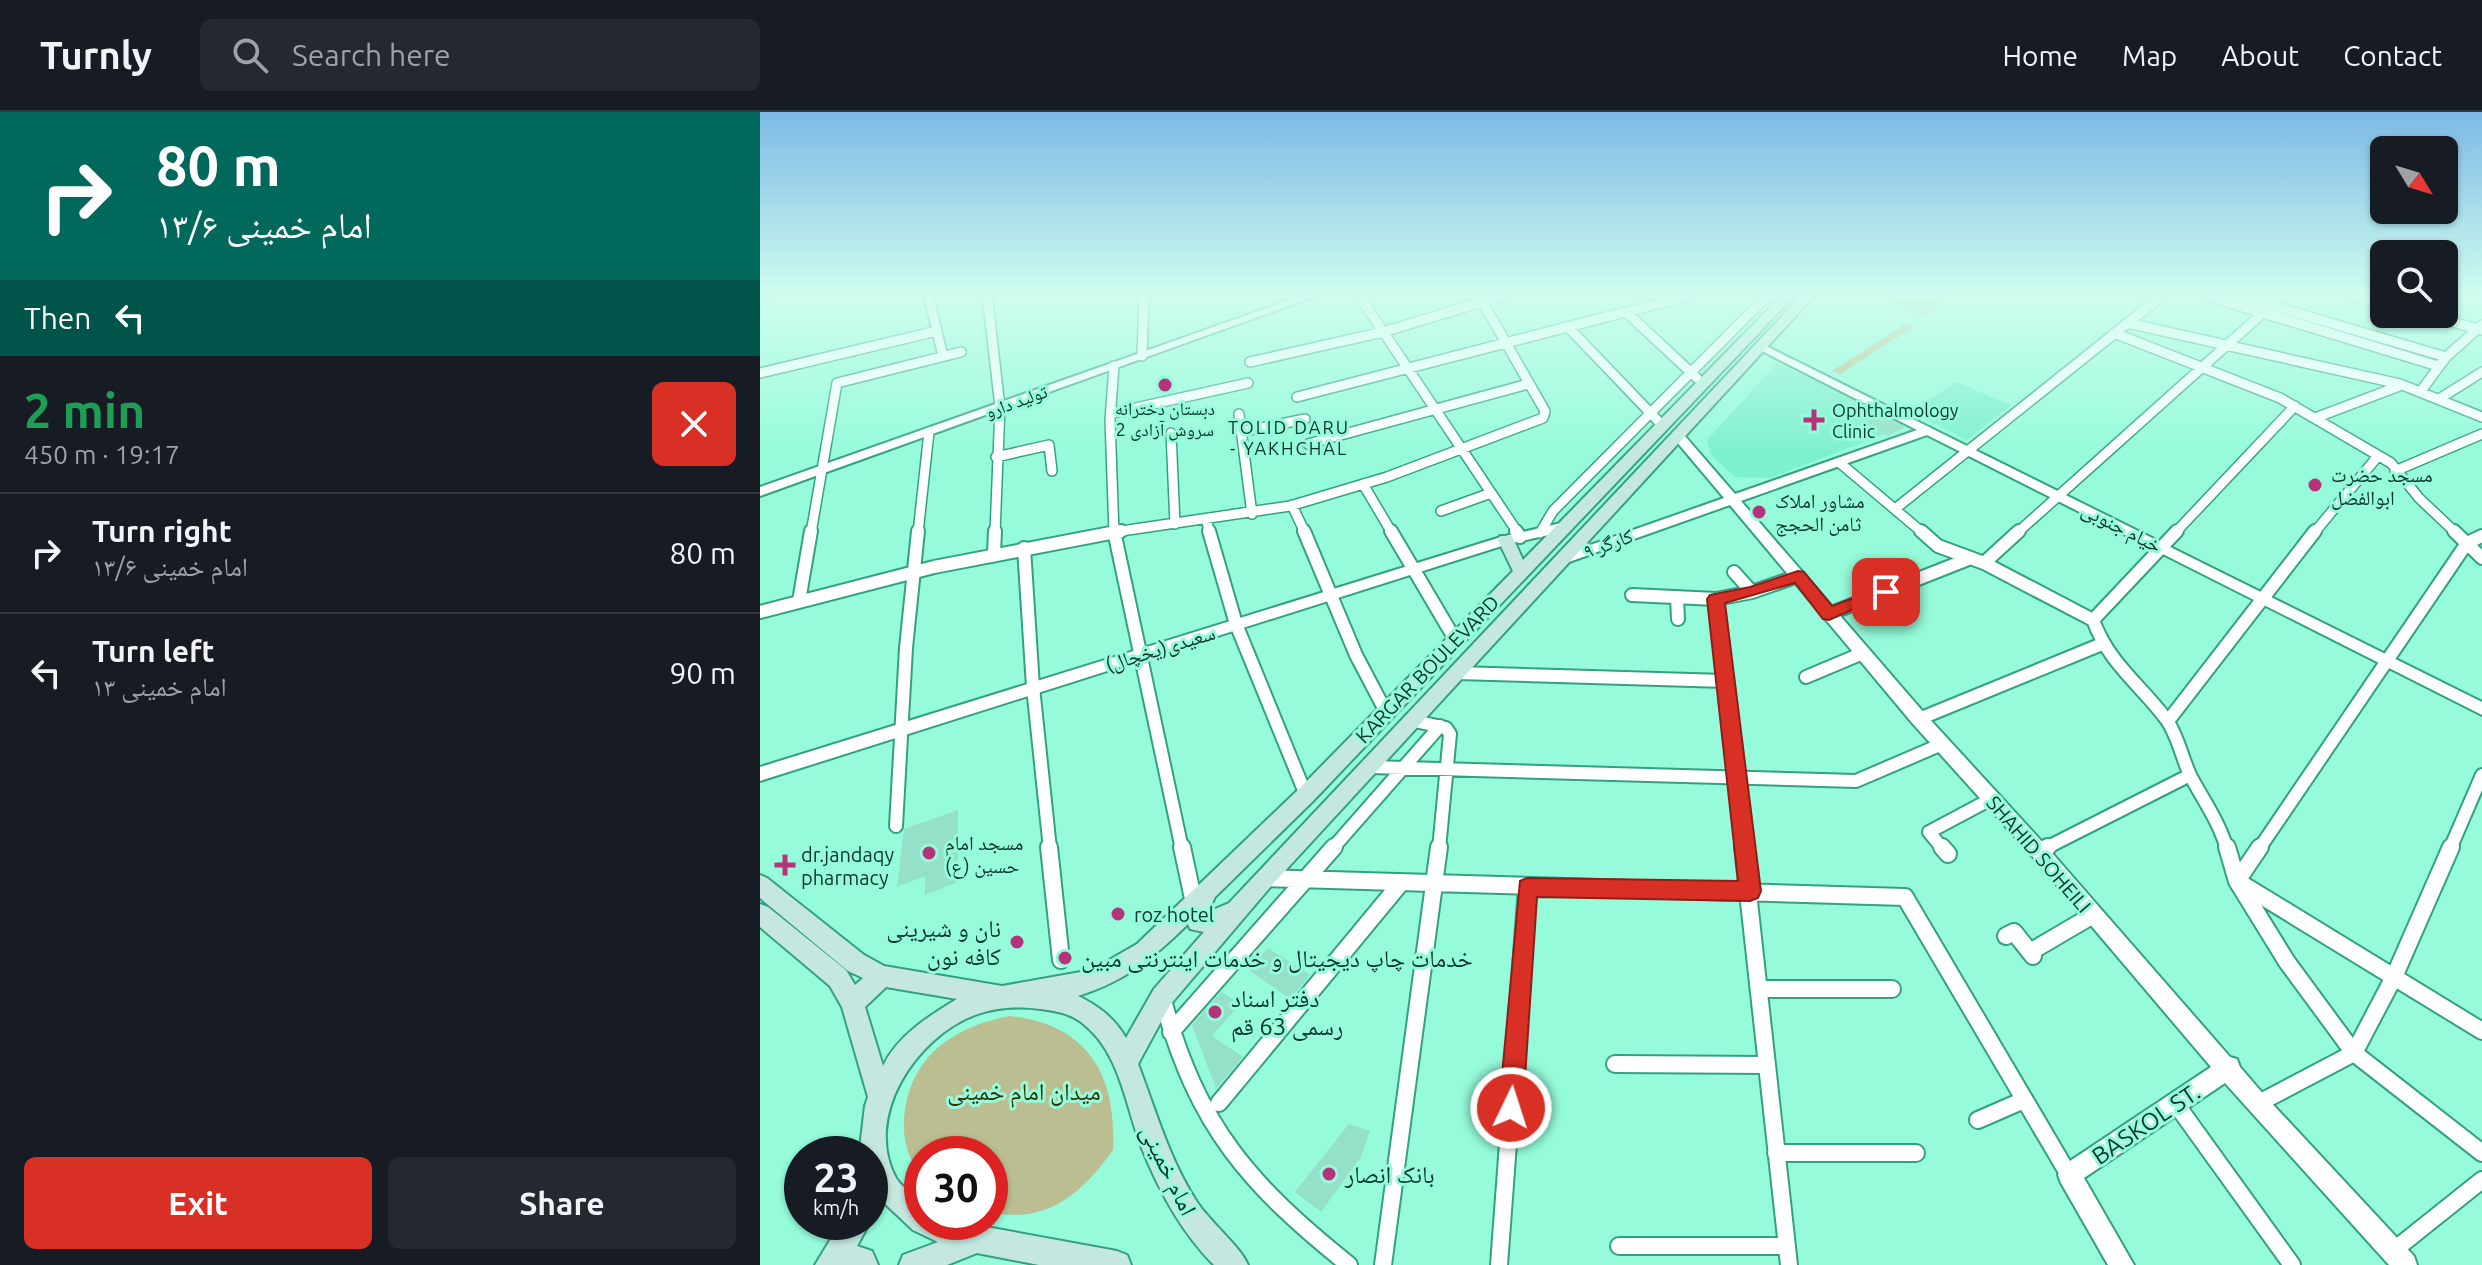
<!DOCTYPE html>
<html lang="en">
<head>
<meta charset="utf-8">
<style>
	:root { --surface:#171b24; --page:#242831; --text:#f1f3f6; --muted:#9ea1a6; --line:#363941; --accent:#d93025 }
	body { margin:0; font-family:Ubuntu,"Noto Naskh Arabic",sans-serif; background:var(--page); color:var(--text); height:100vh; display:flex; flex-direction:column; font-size:30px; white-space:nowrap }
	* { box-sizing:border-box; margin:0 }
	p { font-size:26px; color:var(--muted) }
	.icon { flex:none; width:44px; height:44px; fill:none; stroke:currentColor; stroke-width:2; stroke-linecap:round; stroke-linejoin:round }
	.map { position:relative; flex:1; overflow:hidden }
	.details { display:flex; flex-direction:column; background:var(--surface); width:760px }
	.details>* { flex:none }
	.top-card { background:#00695c; color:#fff; overflow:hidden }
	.needle { width:52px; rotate:128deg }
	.tools { position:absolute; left:1610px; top:24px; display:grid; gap:16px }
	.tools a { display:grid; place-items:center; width:88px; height:88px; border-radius:12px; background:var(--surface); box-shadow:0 2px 6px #0004; font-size:40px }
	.speed { position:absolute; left:24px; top:1024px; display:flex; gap:16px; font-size:40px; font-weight:700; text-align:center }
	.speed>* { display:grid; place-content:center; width:104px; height:104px; border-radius:50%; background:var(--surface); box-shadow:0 2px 6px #0004; line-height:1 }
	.speed small { font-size:20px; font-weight:400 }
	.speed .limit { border:12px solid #d22; background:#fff; color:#111 }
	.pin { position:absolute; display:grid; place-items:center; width:68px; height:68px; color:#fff; margin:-34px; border-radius:16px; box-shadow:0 4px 12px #0006 }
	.me { position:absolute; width:88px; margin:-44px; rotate:4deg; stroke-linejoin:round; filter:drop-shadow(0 0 6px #0008) }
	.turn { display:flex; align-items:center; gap:28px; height:168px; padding:0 24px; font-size:36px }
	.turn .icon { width:104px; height:104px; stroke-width:2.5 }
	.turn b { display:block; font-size:56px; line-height:68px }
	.then { display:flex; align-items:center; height:76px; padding:0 24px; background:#0003; gap:16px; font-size:30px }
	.round { display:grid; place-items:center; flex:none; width:84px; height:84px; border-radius:12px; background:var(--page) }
	.overview { display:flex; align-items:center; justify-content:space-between; height:136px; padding:0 24px }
	h1 { font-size:48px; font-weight:600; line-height:60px; color:#1e9e55 }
	.primary-button { display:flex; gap:16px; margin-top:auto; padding:16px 24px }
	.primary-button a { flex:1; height:92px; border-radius:12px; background:var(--accent); color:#fff; font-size:32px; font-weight:600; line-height:92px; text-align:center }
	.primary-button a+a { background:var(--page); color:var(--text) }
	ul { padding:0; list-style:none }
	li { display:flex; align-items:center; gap:24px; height:120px; padding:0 24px; border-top:2px solid var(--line) }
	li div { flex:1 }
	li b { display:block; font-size:30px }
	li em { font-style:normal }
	header { display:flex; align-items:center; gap:48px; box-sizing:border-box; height:112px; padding:0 40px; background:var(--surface); border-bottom:2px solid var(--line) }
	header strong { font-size:38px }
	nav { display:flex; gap:44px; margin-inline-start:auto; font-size:28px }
	.search { width:560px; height:72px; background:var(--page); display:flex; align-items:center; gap:20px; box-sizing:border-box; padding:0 28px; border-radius:12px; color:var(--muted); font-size:30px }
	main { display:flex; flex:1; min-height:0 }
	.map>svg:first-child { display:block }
	.built { fill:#7df0ce }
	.green { fill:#babe91 }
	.building { fill:#94e0c8 }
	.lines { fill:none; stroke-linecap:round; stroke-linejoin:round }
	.minor-far2-casing { stroke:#34a083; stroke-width:12 }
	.minor-far1-casing { stroke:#34a083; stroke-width:16 }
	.minor-casing { stroke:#34a083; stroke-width:20 }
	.tertiary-casing { stroke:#34a083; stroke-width:4 }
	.secondary-casing { stroke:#34a083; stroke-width:4 }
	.minor-far2 { stroke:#fff; stroke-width:9 }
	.minor-far1 { stroke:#fff; stroke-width:12 }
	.minor { stroke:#fff; stroke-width:16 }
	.tertiary { fill:#fff; fill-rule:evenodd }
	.secondary { fill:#c4e8df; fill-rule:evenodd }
	.route { fill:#d93025; stroke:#8d1f18; stroke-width:2 }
	.poi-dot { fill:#b63279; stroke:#95fbdb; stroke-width:3 }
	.labels { text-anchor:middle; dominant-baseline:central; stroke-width:6; stroke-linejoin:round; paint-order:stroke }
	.far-street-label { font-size:18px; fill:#07362a; stroke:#95fbdb }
	.far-poi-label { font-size:18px; fill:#07362a; stroke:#95fbdb }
	.far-neighbourhood-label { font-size:18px; letter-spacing:2px; fill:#07362a; stroke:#95fbdb }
	.poi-label { font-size:20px; fill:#07362a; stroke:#95fbdb; text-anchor:start }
	.street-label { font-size:20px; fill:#07362a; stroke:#95fbdb }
	.near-poi-label { font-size:24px; fill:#07362a; stroke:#95fbdb; text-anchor:start }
	.near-park-label { font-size:24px; fill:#303100; stroke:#95fbdb }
	.near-street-label { font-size:24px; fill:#07362a; stroke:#95fbdb }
</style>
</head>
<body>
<header>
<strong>Turnly</strong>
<div class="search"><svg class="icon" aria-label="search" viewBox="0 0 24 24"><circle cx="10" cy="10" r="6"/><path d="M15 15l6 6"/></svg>Search here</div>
<nav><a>Home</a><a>Map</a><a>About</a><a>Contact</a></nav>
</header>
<main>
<section class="details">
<div class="top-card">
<div class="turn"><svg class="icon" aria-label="right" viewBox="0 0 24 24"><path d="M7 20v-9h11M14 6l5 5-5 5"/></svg><div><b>80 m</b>امام خمینی ۱۳/۶</div></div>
<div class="then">Then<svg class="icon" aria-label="left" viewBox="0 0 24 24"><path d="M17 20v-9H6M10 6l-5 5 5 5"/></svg></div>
</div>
<div class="overview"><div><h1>2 min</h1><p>450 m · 19:17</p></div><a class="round" style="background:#d93025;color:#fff"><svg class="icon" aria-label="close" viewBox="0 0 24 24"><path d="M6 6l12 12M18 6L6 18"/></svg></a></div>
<ul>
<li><svg class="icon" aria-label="right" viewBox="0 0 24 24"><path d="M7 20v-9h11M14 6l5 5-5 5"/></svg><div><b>Turn right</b><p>امام خمینی ۱۳/۶</p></div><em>80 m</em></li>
<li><svg class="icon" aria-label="left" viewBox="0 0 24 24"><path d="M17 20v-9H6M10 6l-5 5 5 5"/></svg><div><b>Turn left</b><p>امام خمینی ۱۳</p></div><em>90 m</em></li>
</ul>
<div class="primary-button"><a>Exit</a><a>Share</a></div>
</section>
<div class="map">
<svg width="1722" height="1153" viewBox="0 0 1722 1153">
	<rect width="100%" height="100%" fill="#95fbdb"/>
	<path class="built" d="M1017 251 1134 305 1151 312 1010 366 975 365 952 344 947 328Z
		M1196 270 1251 293 1207 328 1151 300Z"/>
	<path class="green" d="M1128 182H1193L1195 183 1163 204 1127 189Z
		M1147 211 1154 215 1080 262 1072 259Z
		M249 904C327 912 357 962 353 1038 322 1081 287 1113 230 1100V1042H162V1063C149 1049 143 1029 144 1011 147 947 190 916 249 904Z"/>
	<path class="building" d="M1126 305 1145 315 1127 324 1104 308Z
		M198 698V770L165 783V764L137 775 144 717Z
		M508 836 550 863 530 887 489 858Z
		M461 880 480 892 452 924 483 945 456 977 432 913Z
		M589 1012 610 1019 601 1045 561 1100 535 1080Z"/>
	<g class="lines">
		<defs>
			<path id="minor-far2" d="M168 182 183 244
				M227 182 240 295 235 421
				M598 182 758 421
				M1441 182 1678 254
				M1472 182 1686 245
				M1587 182 1624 192
				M0 184 9 182
				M866 200 937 266
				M1662 202 1722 218
				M1367 211 1640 272 1722 305
				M808 215 901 312
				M1354 221 1520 286 1631 351 1659 386 1696 421
				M382 244 384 182
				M490 250 623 220 748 182
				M354 254 350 308 354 421
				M0 261 177 219
				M1661 279 1686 245 1722 213
				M537 285 935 182
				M1679 287 1722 260
				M353 301 488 271
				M479 302 492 402
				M1555 306 1642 273
				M481 320 545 307
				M411 321 415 412
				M548 332 768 272
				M236 345 289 333 292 359
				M1080 351 1163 421
				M1635 359 1722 322
				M603 372 632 421
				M532 393 545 421
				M1135 397 1404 182
				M681 399 731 381
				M447 411 450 421
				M51 421 77 271 201 240
				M158 421 169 320
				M348 421 530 394 627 365 783 306 785 299 718 182
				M780 421 793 399 1009 182
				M1257 421 1524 182
				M1415 421 1535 294
				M1554 421 1618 344"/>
			<path id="minor-far1" d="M354 419 422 737
				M449 419 476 512 546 683
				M544 419 596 543 626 600
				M631 419 696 529
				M756 419 760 425
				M1161 419 1178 434 1224 451 1333 508C1350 553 1379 571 1406 607 1418 623 1422 647 1431 665 1444 689 1459 710 1467 737
				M1694 419 1722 446
				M264 436 273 575 290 737
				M234 441 235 419
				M1224 451 1259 419
				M974 460 992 480
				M872 483 956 487 992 480 1038 464
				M917 485 918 507
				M956 487 983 737
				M39 489 51 419
				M0 500 174 455 361 419
				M1069 502 1211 446
				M1333 508 1417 419
				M698 561 965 569
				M1046 565 1103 541
				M1159 607 1342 532
				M655 609 686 616 690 622 679 737
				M1408 609 1555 419
				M610 655 1096 669 1182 632
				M136 714 146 536 158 419
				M572 737 680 614
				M1183 737 1169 720 1231 687
				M1284 737 1430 663
				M1499 737 1707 431 1722 424
				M1690 737 1722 663"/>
			<path id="minor" d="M289 735 301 848
				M422 735 434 791
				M983 735 1029 1153
				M1182 735 1188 742
				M1467 735 1477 769 1527 850 1594 941 1722 1041
				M1500 735 1477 769 1722 919
				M1279 739 1288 735
				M505 766 1145 785 1309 1063
				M1246 824 1254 820 1273 844
				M1270 840 1333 803
				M999 877H1132
				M403 888C437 1014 489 1073 589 1153
				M411 920 574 735
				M855 952 1007 953
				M459 991 640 772
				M1416 992 1532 1153
				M1497 992 1594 941 1634 865 1691 735
				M1218 1008 1264 988
				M1016 1041H1156
				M859 1134H1027
				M1633 1139 1722 1068
				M623 1153 679 735
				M739 1153 767 775"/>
			<path id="tertiary" d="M547 182H562L0 384V375Z
				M1002 232 1722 590V603L1167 323 981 389 1165 602 1285 733 1470 945 1477 947 1480 955 1505 984 1654 1144 1657 1153H1629L1465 971 1324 1066 1374 1153H1348L1301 1071 1298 1063 1301 1055 1451 955 1273 745 1153 612 970 393 809 450H799L797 447 799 444 964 386 916 329V323H924L975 382 1157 318 998 237 996 235Z
				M801 411 806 413 808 416 806 419 748 432 0 669V655L741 425Z"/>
			<path id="secondary" d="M1023 182H1036L553 689 455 785 448 800 469 791 1043 182H1056L512 773 410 893 378 952C396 999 409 1047 437 1090 450 1110 480 1134 488 1153H454C421 1120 398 1077 381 1034 365 992 360 939 321 910 309 901 295 899 281 897 258 894 236 895 215 903 156 925 103 1005 136 1066 141 1075 154 1083 162 1091V1110H199L357 1139 367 1143 371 1153H279L217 1141 187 1153H139L143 1143 178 1130 153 1118 120 1087 110 1092V1042H102L100 1036 105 994 108 985 82 895 70 874 0 815V792L8 795 86 858 95 873 103 866 88 859 0 786V763L7 766 104 843 124 854 242 874 332 858 377 832 539 677 753 459 738 428 740 424H752L763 448ZM428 812 430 817 444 820 394 877 366 926C354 906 339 894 318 884 366 869 393 846 428 812ZM126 875 197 887C169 904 138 923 123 954L105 895Z
				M110 1109V1110L97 1134 112 1139 118 1153H55L81 1110Z"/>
		</defs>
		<use href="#minor-far2" class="minor-far2-casing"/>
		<use href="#minor-far1" class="minor-far1-casing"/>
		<use href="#minor" class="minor-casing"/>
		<use href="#tertiary" class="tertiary-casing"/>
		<use href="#secondary" class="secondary-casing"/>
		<use href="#minor-far2" class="minor-far2"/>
		<use href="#minor-far1" class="minor-far1"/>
		<use href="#minor" class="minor"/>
		<use href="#tertiary" class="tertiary"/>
		<use href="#secondary" class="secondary"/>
	</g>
	<linearGradient id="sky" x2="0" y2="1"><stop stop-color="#7db9e6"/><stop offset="0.53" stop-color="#cffdef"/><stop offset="1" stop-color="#cffdef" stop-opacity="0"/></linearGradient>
	<rect width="1722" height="344" fill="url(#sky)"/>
	<path class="route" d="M1038 459 1044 460 1072 494 1126 474 1134 480 1069 508 1063 507 1035 471 965 491 1001 779 998 786 990 789 777 785 763 996 760 1005 751 1008 742 1005 739 996 760 769 767 766 978 769 947 487 950 483 990 475Z"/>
	<g class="poi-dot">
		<circle cx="405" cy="273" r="8"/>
		<path d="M1050 296h8v8h8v8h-8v8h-8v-8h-8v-8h8z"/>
		<circle cx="1555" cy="373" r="8"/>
		<circle cx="999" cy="400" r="8"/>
		<circle cx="169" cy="741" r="8"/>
		<path d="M21 741h8v8h8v8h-8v8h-8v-8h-8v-8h8z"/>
		<circle cx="358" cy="802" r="8"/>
		<circle cx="257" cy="830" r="8"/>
		<circle cx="305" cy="846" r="8"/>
		<circle cx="455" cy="900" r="8"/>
		<circle cx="569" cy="1062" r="8"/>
	</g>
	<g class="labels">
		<g class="far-street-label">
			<text transform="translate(256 289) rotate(-20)">تولید دارو</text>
		</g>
		<g class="far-poi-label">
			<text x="405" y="296">دبستان دخترانه<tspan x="405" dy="21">سروش آزادی 2</tspan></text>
			<text x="1072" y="298" text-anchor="start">Ophthalmology<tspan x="1072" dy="21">Clinic</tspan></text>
		</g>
		<g class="far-neighbourhood-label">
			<text x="529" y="315">TOLID DARU<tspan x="529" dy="21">- YAKHCHAL</tspan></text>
		</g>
		<g class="poi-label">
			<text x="1571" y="362">مسجد حضرت<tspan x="1571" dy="23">ابوالفضل</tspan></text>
			<text x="1015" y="388">مشاور املاک<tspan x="1015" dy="23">ثامن الحجج</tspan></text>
			<text x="185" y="730">مسجد امام<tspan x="185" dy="23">حسین (ع)</tspan></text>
			<text x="41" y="742">dr.jandaqy<tspan x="41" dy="23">pharmacy</tspan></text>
			<text x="374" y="802">roz hotel</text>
		</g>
		<g class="street-label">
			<text transform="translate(1362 415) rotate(27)">خیام جنوبی</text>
			<text transform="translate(848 431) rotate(-20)">کارگر ۹</text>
			<text transform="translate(400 536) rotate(-17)">سعیدی(یخچال)</text>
			<text transform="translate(667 557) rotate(-46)">KARGAR BOULEVARD</text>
			<text transform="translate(1279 742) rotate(49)">SHAHID SOHEILI</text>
		</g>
		<g class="near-poi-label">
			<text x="241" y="816" text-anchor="end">نان و شیرینی<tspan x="241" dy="28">کافه نون</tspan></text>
			<text x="321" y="846">خدمات چاپ دیجیتال و خدمات اینترنتی مبین</text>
			<text x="471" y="886">دفتر اسناد<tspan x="471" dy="28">رسمی 63 قم</tspan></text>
			<text x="585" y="1062">بانک انصار</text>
		</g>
		<g class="near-park-label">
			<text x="264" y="979">میدان امام خمینی</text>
		</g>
		<g class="near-street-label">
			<text transform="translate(1386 1012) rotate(-34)">BASKOL ST.</text>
			<text transform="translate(409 1058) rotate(64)">امام خمینی</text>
		</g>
	</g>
</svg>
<div class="tools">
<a><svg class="needle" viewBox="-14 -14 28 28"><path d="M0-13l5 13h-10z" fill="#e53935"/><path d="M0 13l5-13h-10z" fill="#9ea1a6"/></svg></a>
<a><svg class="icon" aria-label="search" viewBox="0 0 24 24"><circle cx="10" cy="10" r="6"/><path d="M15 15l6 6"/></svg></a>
</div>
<div class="speed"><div>23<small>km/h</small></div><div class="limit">30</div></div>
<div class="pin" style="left:1126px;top:480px;background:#d93025"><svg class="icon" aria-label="arrive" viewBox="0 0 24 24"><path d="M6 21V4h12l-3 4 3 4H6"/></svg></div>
<svg class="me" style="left:751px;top:996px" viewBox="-20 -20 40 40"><circle r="17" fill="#d93025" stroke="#fff" stroke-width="3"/><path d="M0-11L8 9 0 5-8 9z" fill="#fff"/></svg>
</div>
</main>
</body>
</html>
